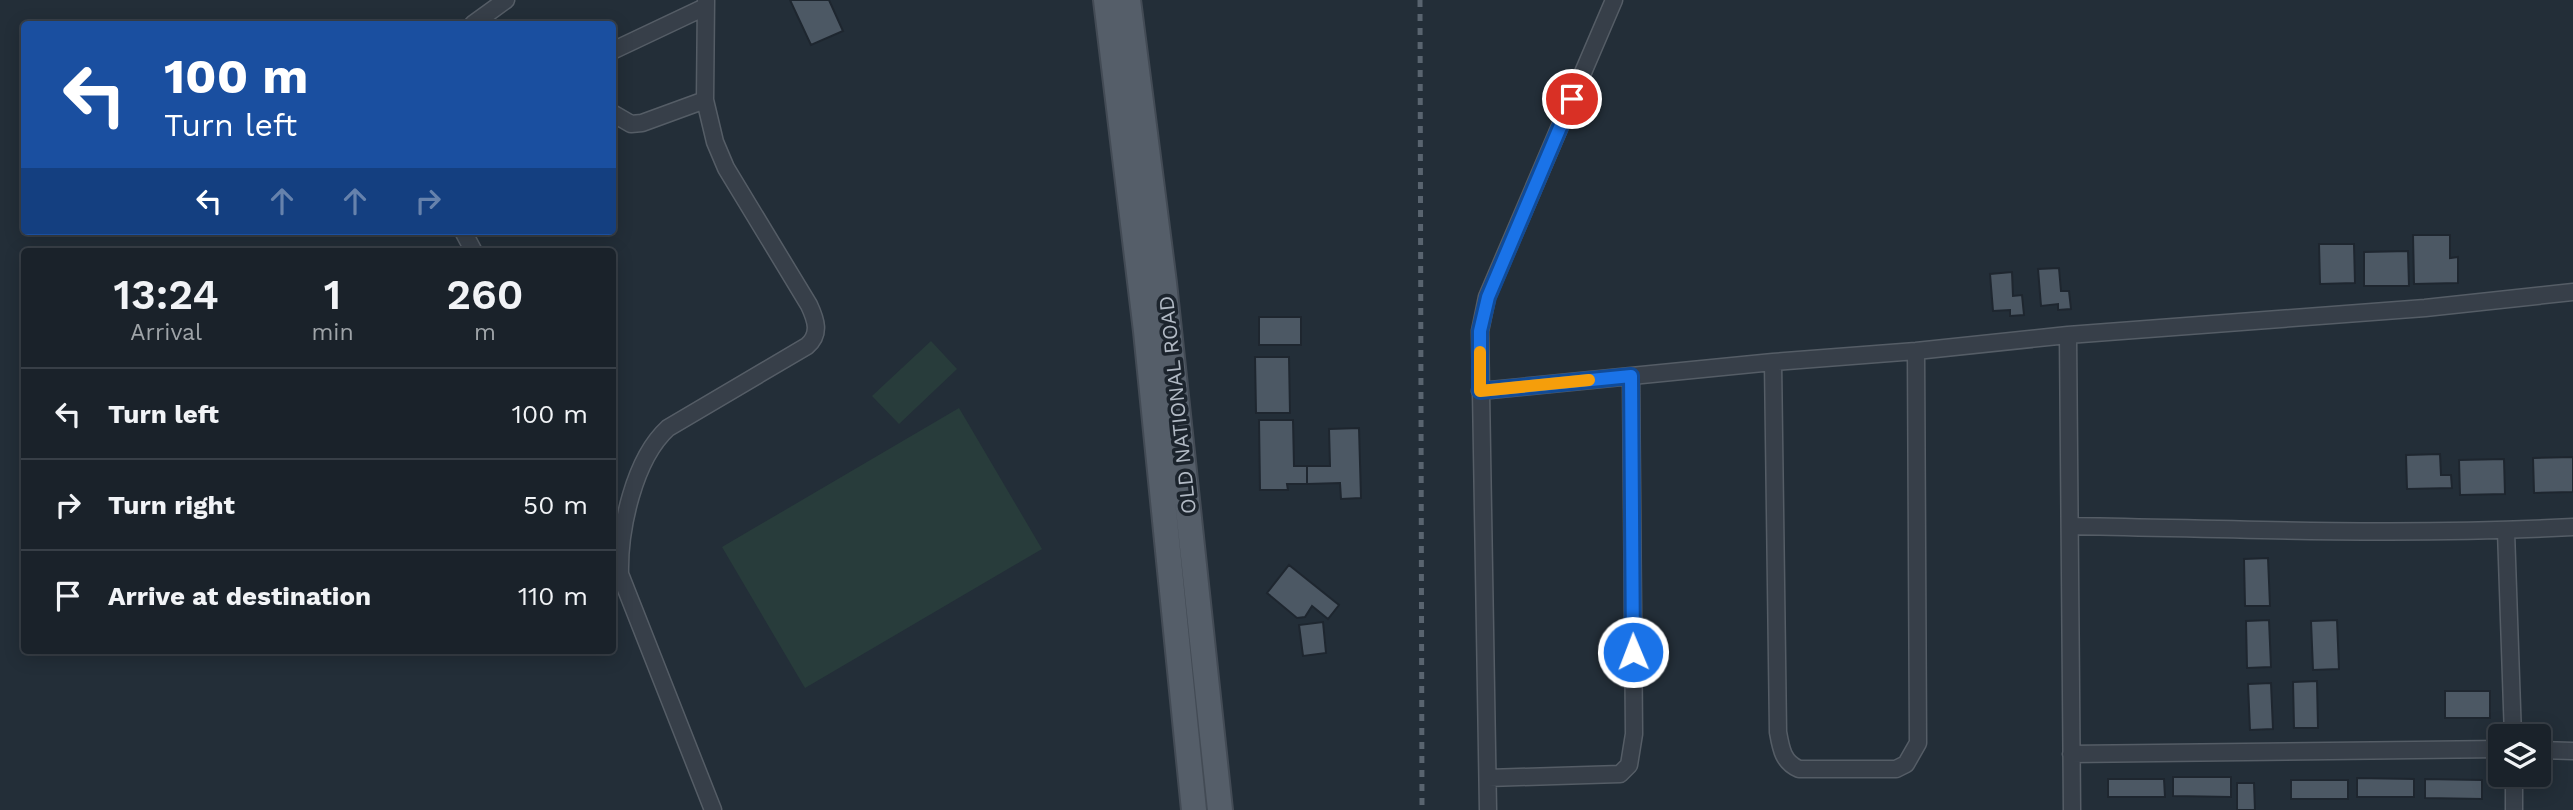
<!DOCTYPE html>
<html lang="en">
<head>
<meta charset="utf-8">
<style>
	:root { --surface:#1a222a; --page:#232a32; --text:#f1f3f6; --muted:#9fa4a8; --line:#383f47 }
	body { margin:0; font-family:"Work Sans",sans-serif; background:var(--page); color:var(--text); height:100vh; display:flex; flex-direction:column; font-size:26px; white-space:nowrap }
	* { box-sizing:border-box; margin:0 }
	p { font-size:23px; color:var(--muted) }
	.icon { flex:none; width:38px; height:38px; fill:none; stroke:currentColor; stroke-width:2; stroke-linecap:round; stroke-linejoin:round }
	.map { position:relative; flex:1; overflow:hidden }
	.drawer { position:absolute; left:21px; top:248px; width:595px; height:406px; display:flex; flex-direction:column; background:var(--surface); border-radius:7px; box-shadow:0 4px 18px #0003,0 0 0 2px var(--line) }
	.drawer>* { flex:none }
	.guide { position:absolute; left:21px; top:21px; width:595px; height:214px; border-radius:7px; box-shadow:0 4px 18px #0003,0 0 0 2px var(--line); background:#1a4fa0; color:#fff; overflow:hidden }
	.tools { position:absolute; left:2488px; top:724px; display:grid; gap:14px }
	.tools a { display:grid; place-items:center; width:63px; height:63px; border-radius:7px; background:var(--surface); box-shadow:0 4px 18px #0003,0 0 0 2px var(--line); font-size:35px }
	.pin { position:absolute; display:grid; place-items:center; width:60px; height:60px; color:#fff; margin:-30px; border:4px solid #fff; border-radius:50%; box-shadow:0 2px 7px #0007 }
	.me { position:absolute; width:77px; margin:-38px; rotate:359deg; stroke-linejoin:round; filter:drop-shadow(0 0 5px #0008) }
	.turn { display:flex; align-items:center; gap:24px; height:147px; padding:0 28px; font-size:32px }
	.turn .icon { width:91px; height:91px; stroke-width:2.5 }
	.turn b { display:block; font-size:49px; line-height:60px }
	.lanes { display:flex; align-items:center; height:66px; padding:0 28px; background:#0003; justify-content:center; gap:35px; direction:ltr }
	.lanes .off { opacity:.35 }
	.eta { display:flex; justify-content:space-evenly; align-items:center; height:119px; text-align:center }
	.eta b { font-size:42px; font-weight:600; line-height:49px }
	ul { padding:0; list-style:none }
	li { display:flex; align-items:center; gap:21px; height:91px; padding:0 28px; border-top:2px solid var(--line) }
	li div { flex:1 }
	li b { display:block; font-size:26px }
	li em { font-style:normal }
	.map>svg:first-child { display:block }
	.grass { fill:#283c3b }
	.building { fill:#4c5864; stroke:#1e262f; stroke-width:2 }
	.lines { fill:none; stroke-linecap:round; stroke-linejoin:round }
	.minor-casing { stroke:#555d66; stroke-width:19 }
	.primary-casing { stroke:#434b55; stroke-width:28 }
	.minor { stroke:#373f49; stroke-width:16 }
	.primary { stroke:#555e69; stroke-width:24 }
	.rail { stroke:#59646f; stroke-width:5; stroke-dasharray:7 7; stroke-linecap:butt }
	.route-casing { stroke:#114b97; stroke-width:18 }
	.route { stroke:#1a73e8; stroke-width:12 }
	.slow { stroke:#f59e0b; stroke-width:12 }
	.labels { text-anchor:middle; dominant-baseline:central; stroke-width:7; stroke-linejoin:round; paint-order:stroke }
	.street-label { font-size:21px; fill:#b2bac5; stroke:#1c242d }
</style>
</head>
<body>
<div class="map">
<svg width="2573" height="810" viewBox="0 0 2573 810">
	<rect width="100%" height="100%" fill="#232e38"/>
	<path class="grass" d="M931 341 957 369 899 424 872 396Z
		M959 408 1042 549 805 688 722 547Z"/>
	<path class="building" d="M790 0H829L843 31 811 45Z
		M2413 235H2450V258L2458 257V283L2414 284Z
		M2319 244H2354L2355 283 2320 284Z
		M2408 251 2409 286H2364V252Z
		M2059 268 2061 291H2069L2071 309 2058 310V304L2041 306 2038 269Z
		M2012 272 2013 296 2022 295 2024 315 2010 316V310L1993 311 1990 274Z
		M1259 317H1301V345H1259Z
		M1255 357H1289L1290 413H1256Z
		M1259 420H1293L1294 466H1307V484H1287L1288 490H1260Z
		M1359 428 1361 498 1341 499 1340 483 1307 484V466H1330L1329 429Z
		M2440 454 2441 475H2451L2452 488 2407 489 2406 455Z
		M2573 457V492L2534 493 2533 458Z
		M2504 459 2505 494 2460 495 2459 460Z
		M2268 558 2270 606H2245L2244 559Z
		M1289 565 1339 605 1328 619 1312 606 1305 617 1297 618 1267 593Z
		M2269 620 2271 667 2247 668 2246 621Z
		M2337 620 2339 669 2313 670 2311 621Z
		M1323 622 1326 653 1303 656 1299 625Z
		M2317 681 2318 728H2294L2293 682Z
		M2271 683 2273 729 2250 730 2248 684Z
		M2445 691H2490V718H2445Z
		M2173 777H2231V797L2173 796Z
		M2357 778 2414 779V797H2357Z
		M2108 779H2164L2165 797H2108Z
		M2425 779 2482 780V799L2425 798Z
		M2291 780H2348V799H2291Z
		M2237 783H2254L2255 810H2237Z"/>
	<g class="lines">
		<defs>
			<path id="minor" d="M706 0 705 100 715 142 726 168 809 305C816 320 821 334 807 346L668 428C634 459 619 529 620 574L713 810
				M473 24 506 0
				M612 51 705 7
				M612 113 631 124 642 123 705 100
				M463 231 474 252
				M2068 335 2072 810
				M1773 362 1778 732C1781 749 1783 762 1799 769H1896L1906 764 1918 743 1916 351
				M1480 391 1773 362 1916 351 2068 335 2425 308 2573 292
				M2070 526C2237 529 2406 536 2573 527
				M2506 531 2513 737
				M2539 750 2573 751
				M2071 754 2501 749
				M2514 775V810
				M1488 778 1620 774 1629 765 1634 734 1631 376
				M1488 810 1480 331 1487 297 1614 0"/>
			<path id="primary" d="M1106 0 1146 331 1194 810
				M1128 0 1164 283 1220 810"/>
		</defs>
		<use href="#minor" class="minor-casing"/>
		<use href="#primary" class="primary-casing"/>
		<use href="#minor" class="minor"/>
		<use href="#primary" class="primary"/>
		<path class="rail" d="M1420 0 1422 810"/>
	</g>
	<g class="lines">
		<defs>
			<path id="route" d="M1572 99 1488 297 1480 331V391L1631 376 1633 652"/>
		</defs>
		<use href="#route" class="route-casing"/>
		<use href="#route" class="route"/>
		<path class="slow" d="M1480 352V391L1589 380"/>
	</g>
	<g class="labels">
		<g class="street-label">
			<text transform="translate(1177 405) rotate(-96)">OLD NATIONAL ROAD</text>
		</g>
	</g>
</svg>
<div class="tools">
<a><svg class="icon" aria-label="layers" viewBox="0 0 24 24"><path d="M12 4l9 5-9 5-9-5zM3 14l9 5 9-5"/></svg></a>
</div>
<div class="pin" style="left:1572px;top:99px;background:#d93025"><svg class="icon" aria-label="arrive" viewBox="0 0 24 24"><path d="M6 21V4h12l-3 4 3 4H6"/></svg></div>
<svg class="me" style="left:1633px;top:652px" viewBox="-20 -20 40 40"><circle r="17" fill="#1a73e8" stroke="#fff" stroke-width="3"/><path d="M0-11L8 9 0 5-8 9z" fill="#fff"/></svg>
<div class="guide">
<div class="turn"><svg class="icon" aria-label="left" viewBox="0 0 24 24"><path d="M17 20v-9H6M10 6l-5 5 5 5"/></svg><div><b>100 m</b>Turn left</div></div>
<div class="lanes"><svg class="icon" aria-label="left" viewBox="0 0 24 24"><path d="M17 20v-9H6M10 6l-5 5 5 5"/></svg><svg class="icon off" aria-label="ahead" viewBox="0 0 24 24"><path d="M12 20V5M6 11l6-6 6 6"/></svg><svg class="icon off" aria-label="ahead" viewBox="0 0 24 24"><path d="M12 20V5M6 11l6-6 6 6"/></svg><svg class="icon off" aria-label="right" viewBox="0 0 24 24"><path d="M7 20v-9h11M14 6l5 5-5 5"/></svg></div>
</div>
<section class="drawer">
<div class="eta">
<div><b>13:24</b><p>Arrival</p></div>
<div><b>1</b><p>min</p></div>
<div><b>260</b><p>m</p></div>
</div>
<ul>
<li><svg class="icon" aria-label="left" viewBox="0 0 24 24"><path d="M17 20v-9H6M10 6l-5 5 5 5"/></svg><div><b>Turn left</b></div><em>100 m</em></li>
<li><svg class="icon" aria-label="right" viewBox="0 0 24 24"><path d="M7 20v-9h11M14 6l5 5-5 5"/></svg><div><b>Turn right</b></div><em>50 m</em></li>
<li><svg class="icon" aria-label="arrive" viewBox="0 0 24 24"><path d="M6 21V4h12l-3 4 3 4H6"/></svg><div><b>Arrive at destination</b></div><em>110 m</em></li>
</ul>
</section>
</div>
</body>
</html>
